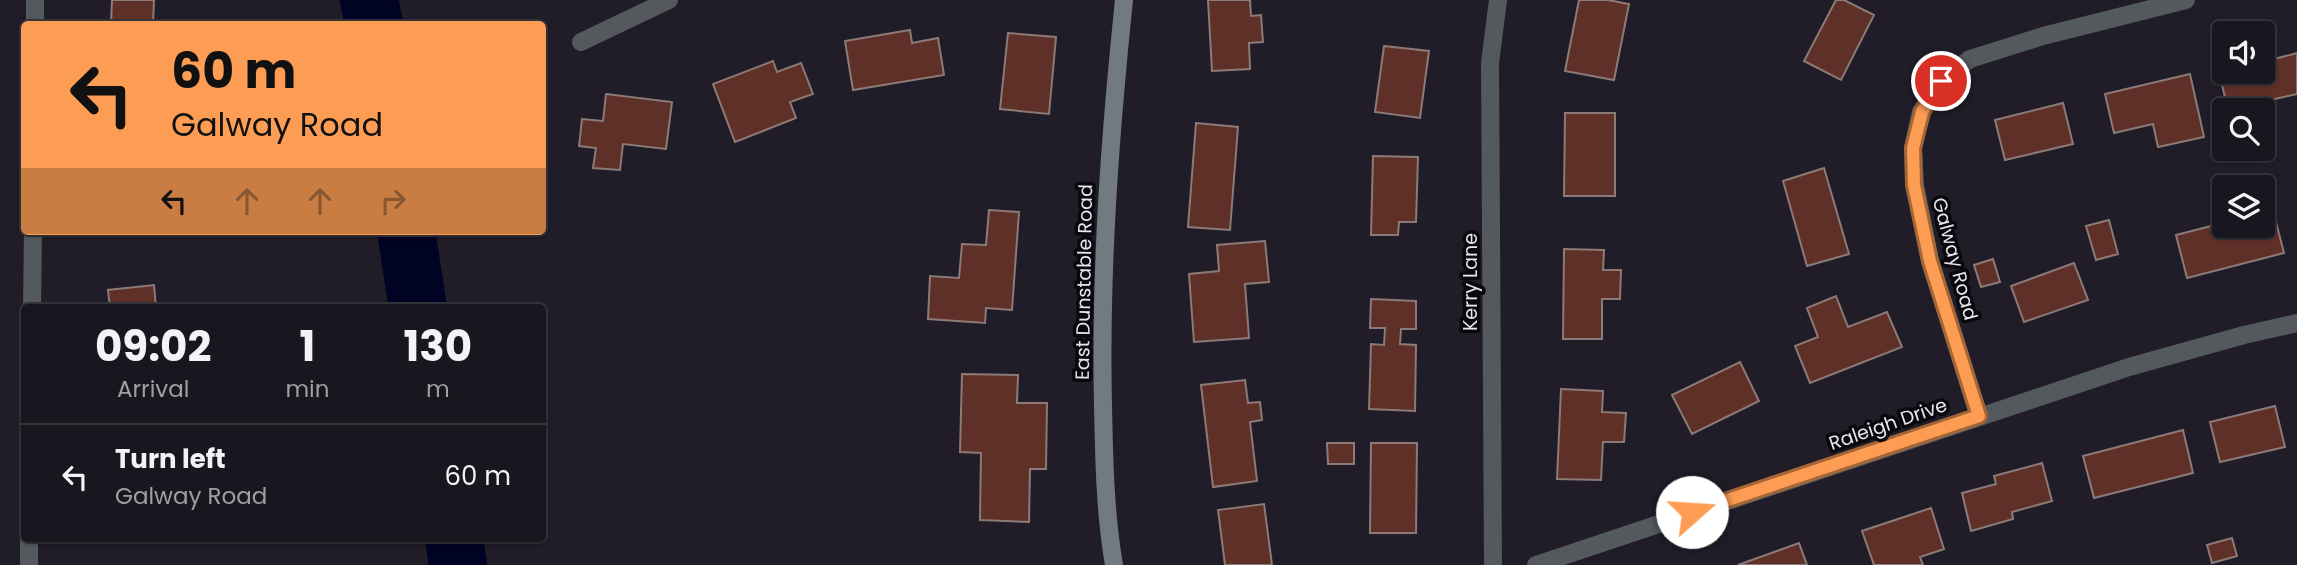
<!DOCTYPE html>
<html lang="en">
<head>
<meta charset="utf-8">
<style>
	:root { --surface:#18161e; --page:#211f27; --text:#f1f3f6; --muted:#9f9fa4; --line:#36353c }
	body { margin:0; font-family:Poppins,sans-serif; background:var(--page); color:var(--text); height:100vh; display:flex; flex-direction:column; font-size:26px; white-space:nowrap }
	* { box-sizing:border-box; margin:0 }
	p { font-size:23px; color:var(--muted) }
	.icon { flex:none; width:38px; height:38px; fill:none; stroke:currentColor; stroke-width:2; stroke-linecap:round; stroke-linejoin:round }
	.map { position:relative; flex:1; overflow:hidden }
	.side { position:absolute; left:21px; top:304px; width:525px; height:238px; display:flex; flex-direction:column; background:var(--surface); border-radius:7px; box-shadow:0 2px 5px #0004,0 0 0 2px var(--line) }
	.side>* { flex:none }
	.guide { position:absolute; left:21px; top:21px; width:525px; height:214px; border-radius:7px; box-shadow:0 2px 5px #0004,0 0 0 2px var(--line); background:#fd9d54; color:#111; overflow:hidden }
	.tools { position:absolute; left:2212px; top:21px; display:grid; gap:14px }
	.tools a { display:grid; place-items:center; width:63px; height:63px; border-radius:7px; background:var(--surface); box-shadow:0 2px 5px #0004,0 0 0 2px var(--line); font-size:35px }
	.pin { position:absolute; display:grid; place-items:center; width:60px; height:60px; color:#fff; margin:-30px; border:4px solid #fff; border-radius:50%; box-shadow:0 2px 7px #0007 }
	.me { position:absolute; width:77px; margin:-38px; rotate:71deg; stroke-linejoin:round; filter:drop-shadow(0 0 5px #0008) }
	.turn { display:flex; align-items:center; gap:24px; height:147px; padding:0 35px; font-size:32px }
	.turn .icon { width:91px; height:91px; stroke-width:2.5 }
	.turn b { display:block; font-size:49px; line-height:60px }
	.lanes { display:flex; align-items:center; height:66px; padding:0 35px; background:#0003; justify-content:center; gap:35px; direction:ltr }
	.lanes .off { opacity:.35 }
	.eta { display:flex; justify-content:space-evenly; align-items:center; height:119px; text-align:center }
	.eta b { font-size:42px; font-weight:700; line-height:49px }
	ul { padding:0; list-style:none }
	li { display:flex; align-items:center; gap:21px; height:105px; padding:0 35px; border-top:2px solid var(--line) }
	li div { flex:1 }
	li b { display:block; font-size:26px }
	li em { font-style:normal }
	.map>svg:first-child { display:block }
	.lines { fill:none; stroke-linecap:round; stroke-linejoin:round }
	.river { stroke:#000323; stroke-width:58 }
	.building { fill:#5f3027; stroke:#8b7a77; stroke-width:2 }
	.street { stroke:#53595c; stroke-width:18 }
	.secondary { stroke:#707a80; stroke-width:18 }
	.route-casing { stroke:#a46637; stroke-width:18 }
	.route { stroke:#fd9d54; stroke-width:12 }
	.labels { text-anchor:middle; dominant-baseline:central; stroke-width:7; stroke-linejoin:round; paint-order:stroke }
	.street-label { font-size:19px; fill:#e7e5ed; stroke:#09080c }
</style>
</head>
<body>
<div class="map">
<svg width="2297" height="565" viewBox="0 0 2297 565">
	<rect width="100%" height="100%" fill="#201d28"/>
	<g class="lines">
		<path class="river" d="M369 0 374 24
			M406 231 418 308
			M454 539 458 565"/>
	</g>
	<path class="building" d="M112 0H154L153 24H111Z
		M1208 0H1250L1251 16 1261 15 1263 42 1249 43 1250 69 1212 71Z
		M1579 0H1608L1629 4 1614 80 1565 71Z
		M1836 0H1844L1874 15 1841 80 1804 61Z
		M910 30 912 43 938 38 944 75 853 90 845 41Z
		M1008 33 1056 37 1049 114 1000 109Z
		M1384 46 1429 51 1420 118 1375 112Z
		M2297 53V94L2228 110 2219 72H2263V62Z
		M773 61 777 72 801 63 813 94 790 102 796 118 735 142 713 84Z
		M2190 74 2204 137 2158 147 2153 124 2114 133 2105 94Z
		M606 94 672 102 666 149 623 144 620 170 593 168 596 148 579 146 582 119 603 121Z
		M2063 103 2073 144 2005 160 1995 120Z
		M1565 113H1615V196H1564Z
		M1196 123 1238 127 1230 230 1188 227Z
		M1373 156 1418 157 1416 222H1399L1398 235H1371Z
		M1824 168 1849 254 1807 266 1783 181Z
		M2267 187 2284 253 2187 278 2176 235 2223 223 2217 199 2224 198V226H2263V188Z
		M989 210 1019 212 1012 310 986 308 985 323 928 319 930 276 959 278 962 244 986 245Z
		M2109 220 2118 254 2096 260 2086 226Z
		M1265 241 1269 282 1245 284 1249 338 1194 342 1189 274 1219 271 1217 245Z
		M1564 249 1604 250 1603 270H1621L1620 299H1602V339H1563Z
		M1993 259 2000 282 1981 287 1974 265Z
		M2074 263 2088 300 2024 322 2011 286Z
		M154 285 156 308H110L108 290Z
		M1836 296 1848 327 1887 312 1902 347 1810 383 1795 346 1818 337 1807 308Z
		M1371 299 1416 301V329H1401L1400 344 1416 345 1415 411 1369 409 1371 344 1384 345 1385 328H1370Z
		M1740 362 1759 401 1692 434 1672 395Z
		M962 374 1018 375 1017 403H1047L1046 469H1030L1029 522 980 520 981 453 960 452Z
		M1245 380 1248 403 1260 402 1262 420 1250 422 1257 481 1213 487 1201 385Z
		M1561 389 1603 391 1602 412 1626 413 1624 442H1603L1601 480 1557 479Z
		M2275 406 2285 447 2220 462 2210 422Z
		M2183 430 2193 473 2094 498 2083 456Z
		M1327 443H1354V464H1328Z
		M1371 443H1417L1416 533H1370Z
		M2042 463 2052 501 2012 512 2013 519 1971 531 1962 493 1996 484 1994 476Z
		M1264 504 1272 565H1225L1218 510Z
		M1931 508 1944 549 1920 557 1923 565H1874L1862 531Z
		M2232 538 2237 556 2212 563 2207 545Z
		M1799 543 1807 565H1738Z"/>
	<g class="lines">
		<path class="street" d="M35 0V24
			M581 42 669 0
			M32 308 33 231
			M1979 416 1930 261 1915 185 1913 148 1921 112 1941 81 1970 59 2043 36 2186 0
			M29 565V539
			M1493 565 1490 63 1498 0
			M1536 565 2129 367 2244 335 2297 323"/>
		<path class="secondary" d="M1114 565C1105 513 1104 458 1103 405 1100 269 1110 135 1124 0"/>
	</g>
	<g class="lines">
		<defs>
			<path id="route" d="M1692 512 1979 416 1930 261 1914 185 1913 148 1922 112 1941 81"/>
		</defs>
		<use href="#route" class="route-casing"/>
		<use href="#route" class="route"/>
	</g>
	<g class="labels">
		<g class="street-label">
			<text transform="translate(1955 259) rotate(75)">Galway Road</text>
			<text transform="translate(1084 282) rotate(-89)">East Dunstable Road</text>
			<text transform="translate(1470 282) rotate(-90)">Kerry Lane</text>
			<text transform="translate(1888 424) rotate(-19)">Raleigh Drive</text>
		</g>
	</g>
</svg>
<div class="tools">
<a><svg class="icon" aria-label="sound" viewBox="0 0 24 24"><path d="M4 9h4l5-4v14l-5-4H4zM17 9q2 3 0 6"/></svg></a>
<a><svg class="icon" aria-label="search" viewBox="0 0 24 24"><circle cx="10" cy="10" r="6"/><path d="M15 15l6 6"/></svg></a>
<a><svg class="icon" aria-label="layers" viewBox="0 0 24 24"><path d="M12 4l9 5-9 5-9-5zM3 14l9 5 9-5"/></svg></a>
</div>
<div class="pin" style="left:1941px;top:81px;background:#d93025"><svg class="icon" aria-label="arrive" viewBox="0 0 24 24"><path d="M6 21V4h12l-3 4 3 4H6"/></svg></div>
<svg class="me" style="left:1692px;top:512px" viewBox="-20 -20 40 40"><circle r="19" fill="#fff"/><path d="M0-13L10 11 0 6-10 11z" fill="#fd9d54"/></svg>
<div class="guide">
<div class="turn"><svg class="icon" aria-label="left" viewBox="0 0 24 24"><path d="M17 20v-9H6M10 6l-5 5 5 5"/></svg><div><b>60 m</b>Galway Road</div></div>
<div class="lanes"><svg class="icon" aria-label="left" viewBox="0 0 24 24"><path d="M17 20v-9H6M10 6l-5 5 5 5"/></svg><svg class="icon off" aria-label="ahead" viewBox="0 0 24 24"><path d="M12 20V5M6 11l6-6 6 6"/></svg><svg class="icon off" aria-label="ahead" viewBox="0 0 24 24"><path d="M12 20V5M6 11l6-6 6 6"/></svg><svg class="icon off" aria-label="right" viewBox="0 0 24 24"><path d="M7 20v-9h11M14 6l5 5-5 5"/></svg></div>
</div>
<section class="side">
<div class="eta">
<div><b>09:02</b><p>Arrival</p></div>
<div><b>1</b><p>min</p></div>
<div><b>130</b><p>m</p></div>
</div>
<ul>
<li><svg class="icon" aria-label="left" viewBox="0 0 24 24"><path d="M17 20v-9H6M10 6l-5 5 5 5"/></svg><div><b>Turn left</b><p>Galway Road</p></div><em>60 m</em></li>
</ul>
</section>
</div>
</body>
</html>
